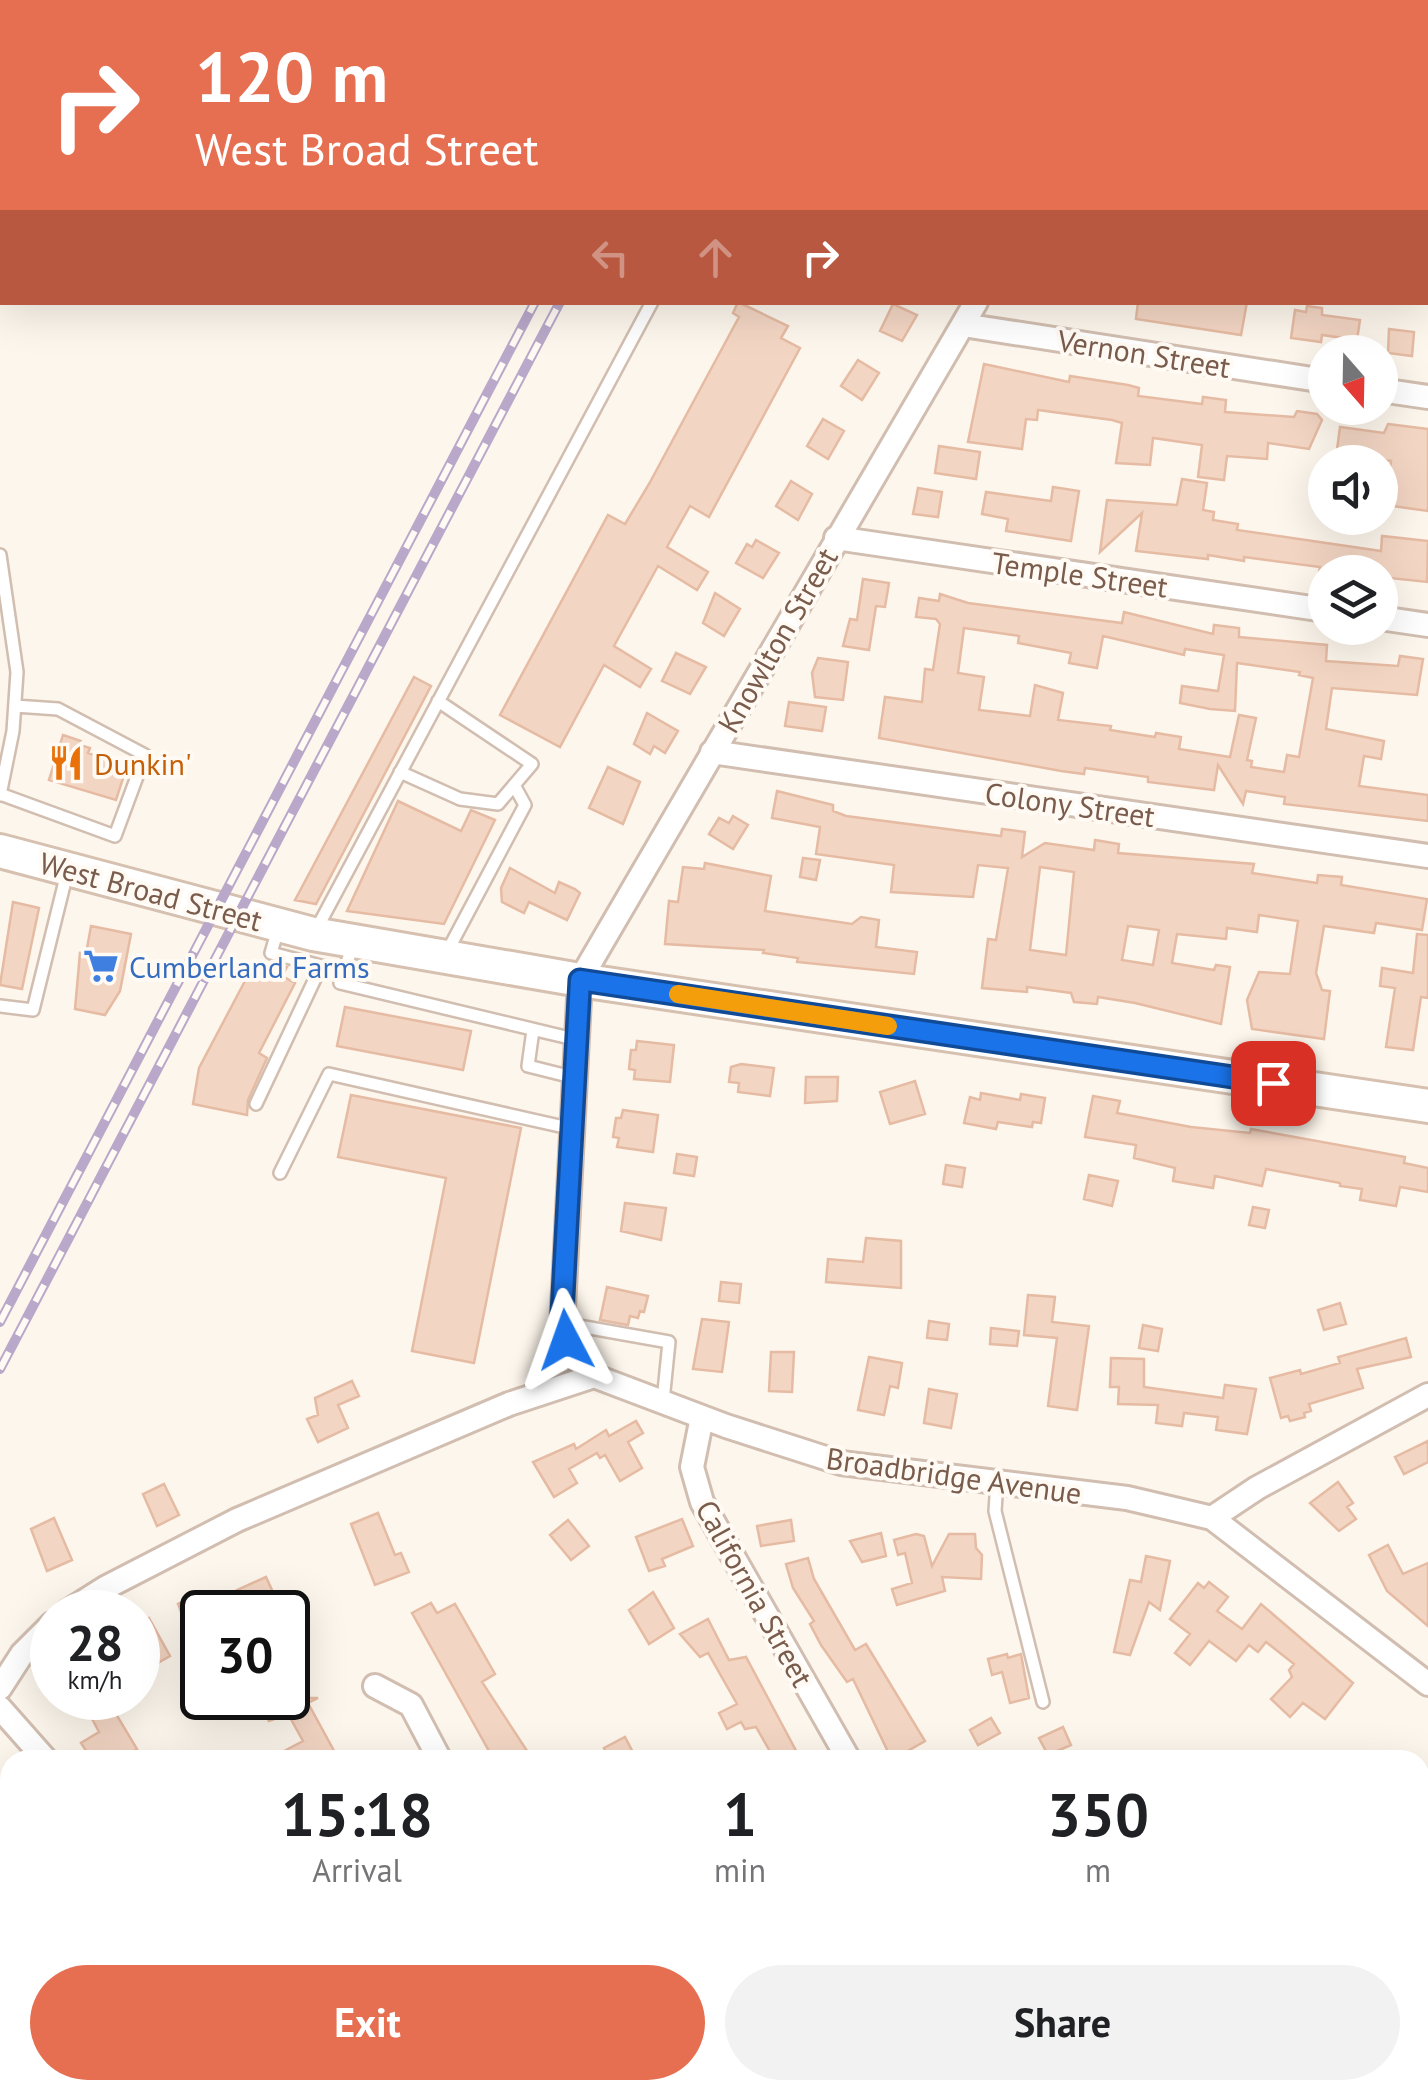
<!DOCTYPE html>
<html lang="en">
<head>
<meta charset="utf-8">
<style>
	:root { --surface:#fff; --page:#f2f2f2; --text:#202124; --muted:#757577; --accent:#e76f51 }
	body { margin:0; font-family:"PT Sans",sans-serif; background:var(--page); color:var(--text); height:100vh; display:flex; flex-direction:column; font-size:38px; white-space:nowrap }
	* { box-sizing:border-box; margin:0 }
	p { font-size:32px; color:var(--muted) }
	.icon { flex:none; width:55px; height:55px; fill:none; stroke:currentColor; stroke-width:2; stroke-linecap:round; stroke-linejoin:round }
	.map { position:relative; flex:1; overflow:hidden }
	.side { position:absolute; left:0px; top:1750px; width:1430px; height:350px; display:flex; flex-direction:column; background:var(--surface); border-radius:30px 30px 0 0; box-shadow:0 10px 40px #0002 }
	.side>* { flex:none }
	.banner { position:absolute; left:0px; top:0px; width:1430px; height:305px; box-shadow:0 10px 40px #0002; background:#e76f51; color:#fff; overflow:hidden }
	.needle { width:65px; rotate:160deg }
	.controls { position:absolute; left:1308px; top:335px; display:grid; gap:20px }
	.controls a { display:grid; place-items:center; width:90px; height:90px; border-radius:50%; background:var(--surface); box-shadow:0 10px 40px #0002; font-size:50px }
	.speed { position:absolute; left:30px; top:1590px; display:flex; gap:20px; font-size:50px; font-weight:700; text-align:center }
	.speed>* { display:grid; place-content:center; width:130px; height:130px; border-radius:50%; background:var(--surface); box-shadow:0 10px 40px #0002; line-height:1 }
	.speed small { font-size:25px; font-weight:400 }
	.speed .limit { border:5px solid #111; border-radius:15px; background:#fff; color:#111 }
	.pin { position:absolute; display:grid; place-items:center; width:85px; height:85px; color:#fff; margin:-42px; border-radius:20px; box-shadow:0 5px 15px #0006 }
	.me { position:absolute; width:110px; margin:-55px; rotate:356deg; stroke-linejoin:round; filter:drop-shadow(0 0 8px #0008) }
	.turn { display:flex; align-items:center; gap:35px; height:210px; padding:0 30px; font-size:45px }
	.turn .icon { width:130px; height:130px; stroke-width:2.5 }
	.turn b { display:block; font-size:70px; line-height:85px }
	.lanes { display:flex; align-items:center; height:95px; padding:0 30px; background:#0003; justify-content:center; gap:50px; direction:ltr }
	.lanes .off { opacity:.35 }
	.eta { display:flex; justify-content:space-evenly; align-items:center; height:170px; text-align:center }
	.eta b { font-size:60px; font-weight:600; line-height:70px }
	.cta { display:flex; gap:20px; margin-top:auto; padding:20px 30px }
	.cta a { flex:1; height:115px; border-radius:60px; background:var(--accent); color:#fff; font-size:40px; font-weight:600; line-height:115px; text-align:center }
	.cta a+a { background:var(--page); color:var(--text) }
	.map>svg:first-child { display:block }
	.building { fill:#f3d5c3; stroke:#e6bba3; stroke-width:2.5; fill-rule:evenodd }
	.lines { fill:none; stroke-linecap:round; stroke-linejoin:round }
	.lane-casing { stroke:#d1beb0; stroke-width:16 }
	.street-casing { stroke:#d1beb0; stroke-width:28 }
	.secondary-casing { stroke:#d6c0b0; stroke-width:38 }
	.lane { stroke:#fff; stroke-width:11 }
	.street { stroke:#fff; stroke-width:22 }
	.secondary { stroke:#fff; stroke-width:32 }
	.rail-casing { stroke:#b9a8c9; stroke-width:10 }
	.rail { stroke:#fffaf3; stroke-width:6; stroke-dasharray:19; stroke-linecap:butt }
	.route-casing { stroke:#114b97; stroke-width:25 }
	.route { stroke:#1a73e8; stroke-width:18 }
	.slow { stroke:#f59e0b; stroke-width:18 }
	.labels { text-anchor:middle; dominant-baseline:central; stroke-width:8; stroke-linejoin:round; paint-order:stroke }
	.street-label { font-size:30px; fill:#7a5c4d; stroke:#fffaf3 }
	.food-label { font-size:30px; fill:#c56008; stroke:#fffaf3; text-anchor:start }
	.shop-label { font-size:30px; fill:#366cbe; stroke:#fffaf3; text-anchor:start }
</style>
</head>
<body>
<div class="map">
<svg width="1428" height="2100" viewBox="0 0 1428 2100">
	<rect width="100%" height="100%" fill="#fdf6ec"/>
	<path class="building" d="M738 302 788 326 781 338 800 348 709 517 690 506 667 547 708 572 697 590 658 566 614 646 651 669 640 687 604 665 560 747 500 715 608 515 625 524 649 484 739 317 733 313Z
		M1138 302H1247L1241 335 1136 319Z
		M893 304 917 315 902 341 880 331Z
		M1307 306 1322 308V315L1360 320 1357 340 1322 335 1321 342 1291 338 1295 310 1306 312Z
		M1389 329 1414 332 1412 356 1388 353Z
		M858 360 879 373 862 400 841 386Z
		M984 364 1069 382 1070 376 1128 385 1139 388 1138 396 1202 404 1203 397 1226 400 1225 412 1294 417 1297 411 1317 414 1322 420 1309 449 1268 443 1267 459 1227 456 1224 480 1198 477 1202 445 1153 438 1150 465 1116 463 1122 423 1112 420 1038 410 1037 420 1026 419 1022 449 968 442Z
		M823 419 844 431 828 459 807 446Z
		M1388 424 1428 429V511L1385 505 1391 461 1336 457 1340 427 1384 433Z
		M939 446 980 452 976 479 935 473Z
		M1182 479 1207 483 1203 510 1214 512 1213 520 1238 524 1237 530 1381 551 1382 536 1428 541 1427 582 1380 577V572H1319L1320 567 1244 557V561L1208 555V559L1136 551 1142 513 1100 552 1107 500 1177 505Z
		M791 481 812 494 798 520 776 506Z
		M1053 487 1079 491 1071 541 1006 531 1008 519 982 514 986 492 1051 501Z
		M918 488 942 492 938 517 913 514Z
		M756 540 779 553 763 578 736 563 747 544 752 547Z
		M863 579 889 583 885 607 876 606 869 650 843 646 850 619 857 620Z
		M715 593 740 609 724 636 703 623Z
		M940 594 968 603 1122 623 1124 612 1213 634 1214 625 1239 628V637L1327 645 1326 661 1398 666 1400 656 1423 659 1417 695 1332 688 1326 729 1384 741 1381 759 1364 756 1359 786 1428 795V821L1284 804 1285 797 1246 791 1243 804 1218 765 1214 790 1148 782V777L1085 768 1084 774 1061 771 879 738 885 697 922 702 925 669 933 670 940 624 936 619 916 617 919 598 939 601ZM964 628 1019 636 1018 643 1071 653 1069 663 1097 668 1103 636 1184 655 1185 649 1224 655 1218 691 1182 686 1180 703 1210 709 1235 711 1237 663 1300 672 1299 675 1313 678 1299 757 1287 755 1284 772 1251 767 1252 761 1247 760 1256 718 1239 715 1230 757 1179 749 1181 737 1156 733 1155 737 1110 730 1111 726 1058 720 1063 693 1035 685 1030 716 979 710 984 677 958 673Z
		M676 653 706 667 690 694 662 681Z
		M818 658 848 662 843 700 815 697 812 673Z
		M414 677 431 686 382 779 316 904 295 900Z
		M789 702 826 707 822 731 785 726Z
		M647 713 678 731 665 753 654 746 650 754 634 744Z
		M63 735 81 741 80 745 90 748 88 753 127 766 116 800 49 780Z
		M608 767 640 782 623 824 589 808Z
		M777 791 833 805V811L846 816 1001 836 1002 829 1025 832 1022 857 1045 843 1094 850 1095 840 1119 844 1118 853 1254 864 1252 873 1317 883 1318 875 1342 877 1341 885 1427 899 1422 930 1376 923 1374 933 1324 926 1316 973 1322 990 1330 991 1324 1039 1252 1029 1247 1000 1259 972 1290 974 1298 921 1259 915 1257 932 1227 928 1226 939 1177 934 1172 963 1214 970 1216 965 1230 967 1221 1024 1135 1003 1098 997 1097 1004 1074 1002 1071 993 1027 987V992L982 988 988 939 996 940 1008 868 978 865 973 897 891 892 894 865 816 854 820 827 772 818ZM1040 867 1074 872 1066 955 1030 950ZM1128 926 1159 930 1153 965 1122 960Z
		M398 801 461 831 471 810 495 820 444 924 347 911Z
		M733 816 748 825 733 849 709 834 719 818 729 823Z
		M803 858 820 860 816 880 800 877Z
		M705 863 771 876 765 911 852 924 861 917 879 920 876 947 917 952 914 974 797 962 798 958 763 953 764 950 665 944 669 901 678 902 683 867 704 869Z
		M510 868 555 893 559 882 575 889 580 893 567 920 529 902 524 913 502 902 501 888Z
		M13 902 39 908 22 989 0 985Z
		M91 926 131 934 120 991 105 1015 75 1009 80 953 86 954Z
		M1417 934 1428 935V998L1421 997 1413 1050 1386 1047 1395 988 1380 986 1382 968 1413 973Z
		M255 962 287 967 282 976 295 983 259 1053 267 1058 248 1100 247 1115 193 1104 199 1068Z
		M345 1007 471 1031 463 1070 337 1046Z
		M637 1041 674 1045 670 1082 634 1079 635 1070 629 1069 631 1050H636Z
		M741 1064 774 1068 770 1096 738 1092 739 1083 729 1082 731 1067Z
		M806 1077H838L837 1101 805 1103Z
		M915 1081 925 1114 890 1124 880 1092Z
		M981 1093 1020 1100 1021 1094 1045 1098 1041 1123 1033 1122 1032 1127 998 1122 996 1129 964 1123 970 1097 980 1100Z
		M351 1095 521 1128 474 1363 412 1351 446 1178 338 1157Z
		M1093 1096 1120 1101 1117 1113 1191 1127 1250 1133 1251 1129 1405 1157 1404 1163 1428 1168V1192L1400 1187 1396 1206 1360 1200 1362 1189 1340 1186V1183L1266 1169 1262 1186 1215 1176 1213 1188 1173 1181 1175 1168 1134 1158 1136 1145 1085 1137Z
		M623 1110 658 1115 653 1152 617 1147 619 1138 613 1137 616 1118H621Z
		M677 1154 697 1157 694 1176 674 1173Z
		M946 1165 965 1168 962 1187 943 1184Z
		M1089 1175 1118 1181 1112 1206 1084 1199Z
		M625 1203 666 1208 661 1240 621 1231Z
		M1253 1207 1269 1210 1265 1228 1249 1225Z
		M866 1238 901 1241V1288L826 1282 828 1259 863 1262Z
		M721 1282 741 1284 739 1303 719 1301Z
		M607 1287 648 1296 644 1312 640 1311 638 1318 630 1316 628 1325 600 1320Z
		M1028 1295 1055 1297 1052 1322 1089 1326 1077 1410 1048 1406 1057 1338 1024 1335Z
		M1340 1303 1346 1324 1324 1330 1318 1310Z
		M702 1319 729 1322 722 1372 693 1369Z
		M929 1321 949 1324 947 1340 927 1338Z
		M1143 1325 1162 1329 1158 1351 1139 1348Z
		M991 1328 1019 1331 1017 1346 990 1344Z
		M1406 1338 1411 1357 1357 1369 1363 1388 1309 1404 1311 1411 1304 1413 1305 1417 1290 1421 1288 1416 1281 1418 1270 1378 1300 1370 1301 1374 1340 1363 1338 1357Z
		M771 1352H794L792 1392 769 1391Z
		M869 1357 902 1363 898 1388 890 1386 884 1415 858 1410Z
		M1111 1358 1144 1359V1387L1223 1398 1225 1385 1256 1389 1247 1434 1216 1430 1218 1417 1184 1413 1182 1426 1156 1423 1158 1405 1118 1404 1119 1387H1110Z
		M352 1381 359 1396 338 1405 348 1428 318 1442 307 1419 318 1415 315 1398Z
		M929 1389 957 1394 951 1428 924 1423Z
		M636 1421 643 1433 628 1442 642 1468 620 1481 605 1455 600 1458 597 1453 569 1469 577 1483 554 1497 533 1462 574 1444 576 1449 606 1430 609 1436Z
		M1428 1441V1462L1404 1474 1395 1457Z
		M1338 1482 1353 1503 1347 1507 1356 1519 1339 1531 1310 1503Z
		M164 1484 179 1515 157 1526 143 1494Z
		M378 1513 395 1555 401 1553 409 1572 375 1585 351 1524Z
		M54 1518 72 1560 47 1571 31 1529Z
		M682 1519 693 1546 662 1559 665 1566 649 1571 636 1537Z
		M568 1520 589 1546 571 1560 550 1535Z
		M791 1520 794 1541 761 1546 757 1526Z
		M881 1533 886 1556 862 1562 850 1541Z
		M916 1534 924 1536 932 1566 949 1534H975L976 1548 982 1555 981 1579 942 1577 945 1591 897 1605 892 1589 912 1583 905 1553 898 1555 894 1540Z
		M1388 1545 1403 1574 1428 1563V1626L1387 1591 1369 1555Z
		M1146 1556 1170 1561 1160 1610 1149 1602 1130 1655 1114 1652 1130 1580 1141 1582Z
		M808 1558 814 1579 855 1650 866 1644 925 1741 892 1760 853 1679 847 1682 821 1645 810 1624 814 1621 793 1588 786 1564Z
		M266 1577 282 1612H248L237 1590Z
		M1209 1582 1228 1597 1217 1611 1242 1629 1261 1604 1353 1683 1325 1719 1303 1703 1290 1717 1271 1699 1292 1677 1289 1670 1294 1664 1266 1642 1258 1652 1249 1645 1236 1661 1209 1641 1190 1665 1175 1653 1190 1634 1170 1619 1198 1583 1204 1588Z
		M653 1592 674 1628 649 1644 629 1610Z
		M201 1593 209 1612H202L201 1664 178 1604Z
		M431 1603 437 1613 455 1604 495 1674 482 1682 533 1760H494L412 1613Z
		M149 1618 170 1656 149 1668 138 1647V1624Z
		M708 1619 729 1660 746 1657 801 1760H775L756 1727 745 1729 741 1722 727 1729 719 1713 737 1704 708 1653 700 1657 680 1634Z
		M1007 1654 1008 1658 1021 1654 1029 1698 1010 1703 1002 1672 992 1675 988 1659Z
		M288 1665 305 1698H318L308 1703 339 1760H267L303 1741 288 1714 269 1721 256 1698H288Z
		M81 1698H134L113 1709 137 1749 120 1760H92L81 1743 99 1732Z
		M991 1718 1000 1733 978 1745 970 1730Z
		M1063 1727 1071 1745 1048 1755 1039 1738Z
		M625 1737 637 1760H610L604 1748Z"/>
	<g class="lines">
		<defs>
			<path id="lane" d="M317 0 320 2
				M95 2 100 0
				M826 2 828 0
				M0 162 2 155
				M0 555 17 672 13 731 0 795
				M400 772 460 799 498 804 532 764 438 701
				M0 794 115 836 145 755 58 709 15 706
				M278 929 271 953 344 972
				M316 930 652 302
				M353 945 340 983 578 1040
				M447 952 525 805 514 785
				M0 1006 33 1010 67 873
				M533 1030 528 1066 576 1078
				M256 1104 321 966
				M280 1173 329 1074 573 1129
				M562 1323 669 1342 663 1401
				M997 1482 995 1511 1043 1702"/>
			<path id="street" d="M1379 0V2
				M1151 2 1153 0
				M1428 246V247
				M963 325 1325 381
				M1380 390 1428 397
				M836 538 1325 610
				M1380 618 1428 625
				M712 752 1428 856
				M594 1376 577 1359 562 1327 580 980 976 302
				M702 1417 692 1467 702 1502 849 1760
				M1212 1518 1257 1488 1428 1395
				M67 1612 105 1588 237 1520 509 1404 594 1376 726 1426 841 1463 1127 1498 1212 1518 1428 1684
				M375 1686 411 1705 440 1760
				M0 1688 22 1654 52 1624
				M0 1708 46 1760
				M235 2090 241 2100
				M1038 2090 1043 2100"/>
			<path id="secondary" d="M0 851 313 934 580 980 1428 1106"/>
		</defs>
		<use href="#lane" class="lane-casing"/>
		<use href="#street" class="street-casing"/>
		<use href="#secondary" class="secondary-casing"/>
		<use href="#lane" class="lane"/>
		<use href="#street" class="street"/>
		<use href="#secondary" class="secondary"/>
		<defs>
			<path id="rail" d="M683 2 684 0
				M707 2 708 0
				M0 1322 535 302
				M0 1369 560 302"/>
		</defs>
		<use href="#rail" class="rail-casing"/>
		<use href="#rail" class="rail"/>
	</g>
	<g class="lines">
		<defs>
			<path id="route" d="M566 1340 562 1314 580 980 1273 1083"/>
		</defs>
		<use href="#route" class="route-casing"/>
		<use href="#route" class="route"/>
		<path class="slow" d="M678 994 888 1026"/>
	</g>
	<defs>
		<symbol id="restaurant-bare" viewBox="-9 -9 18 18"><path d="M-5-6h1v4h1v-4h1v4h1v-4h1v5L-1.5 .5V6h-2V.5L-5-1ZM5-6V6H3V1.5H1.5Q1.5-4 5-6Z" fill="#e8710a" stroke="#fffaf3" stroke-width="2.5" paint-order="stroke"/></symbol>
		<symbol id="supermarket-bare" viewBox="-9 -9 18 18"><path d="M-6-5.5h2.5l.6 2H6L4.5 2H-2.5L-4.4-4H-6ZM-1.5 3.2a1.3 1.3 0 1 0 .1 0ZM3 3.2a1.3 1.3 0 1 0 .1 0Z" fill="#3f7fe0" stroke="#fffaf3" stroke-width="2.5" paint-order="stroke"/></symbol>
	</defs>
	<g fill-rule="evenodd">
		<use href="#restaurant-bare" x="41" y="738" width="50" height="50"/>
		<use href="#supermarket-bare" x="76" y="941" width="50" height="50"/>
	</g>
	<g class="labels">
		<g class="street-label">
			<text transform="translate(1144 353) rotate(9)">Vernon Street</text>
			<text transform="translate(1080 574) rotate(8)">Temple Street</text>
			<text transform="translate(777 640) rotate(-60)">Knowlton Street</text>
			<text transform="translate(1070 804) rotate(8)">Colony Street</text>
			<text transform="translate(151 891) rotate(15)">West Broad Street</text>
			<text transform="translate(954 1475) rotate(8)">Broadbridge Avenue</text>
			<text transform="translate(755 1593) rotate(61)">California Street</text>
		</g>
		<g class="food-label">
			<text x="94" y="763">Dunkin'</text>
		</g>
		<g class="shop-label">
			<text x="129" y="966">Cumberland Farms</text>
		</g>
	</g>
</svg>
<div class="controls">
<a><svg class="needle" viewBox="-14 -14 28 28"><path d="M0-13l5 13h-10z" fill="#e53935"/><path d="M0 13l5-13h-10z" fill="#757577"/></svg></a>
<a><svg class="icon" aria-label="sound" viewBox="0 0 24 24"><path d="M4 9h4l5-4v14l-5-4H4zM17 9q2 3 0 6"/></svg></a>
<a><svg class="icon" aria-label="layers" viewBox="0 0 24 24"><path d="M12 4l9 5-9 5-9-5zM3 14l9 5 9-5"/></svg></a>
</div>
<div class="speed"><div>28<small>km/h</small></div><div class="limit">30</div></div>
<div class="pin" style="left:1273px;top:1083px;background:#d93025"><svg class="icon" aria-label="arrive" viewBox="0 0 24 24"><path d="M6 21V4h12l-3 4 3 4H6"/></svg></div>
<svg class="me" style="left:566px;top:1340px" viewBox="-20 -20 40 40"><path d="M0-17L14 15 0 8-14 15z" fill="#1a73e8" stroke="#fff" stroke-width="4"/></svg>
<div class="banner">
<div class="turn"><svg class="icon" aria-label="right" viewBox="0 0 24 24"><path d="M7 20v-9h11M14 6l5 5-5 5"/></svg><div><b>120 m</b>West Broad Street</div></div>
<div class="lanes"><svg class="icon off" aria-label="left" viewBox="0 0 24 24"><path d="M17 20v-9H6M10 6l-5 5 5 5"/></svg><svg class="icon off" aria-label="ahead" viewBox="0 0 24 24"><path d="M12 20V5M6 11l6-6 6 6"/></svg><svg class="icon" aria-label="right" viewBox="0 0 24 24"><path d="M7 20v-9h11M14 6l5 5-5 5"/></svg></div>
</div>
<section class="side">
<div class="eta">
<div><b>15:18</b><p>Arrival</p></div>
<div><b>1</b><p>min</p></div>
<div><b>350</b><p>m</p></div>
</div>
<div class="cta"><a>Exit</a><a>Share</a></div>
</section>
</div>
</body>
</html>
